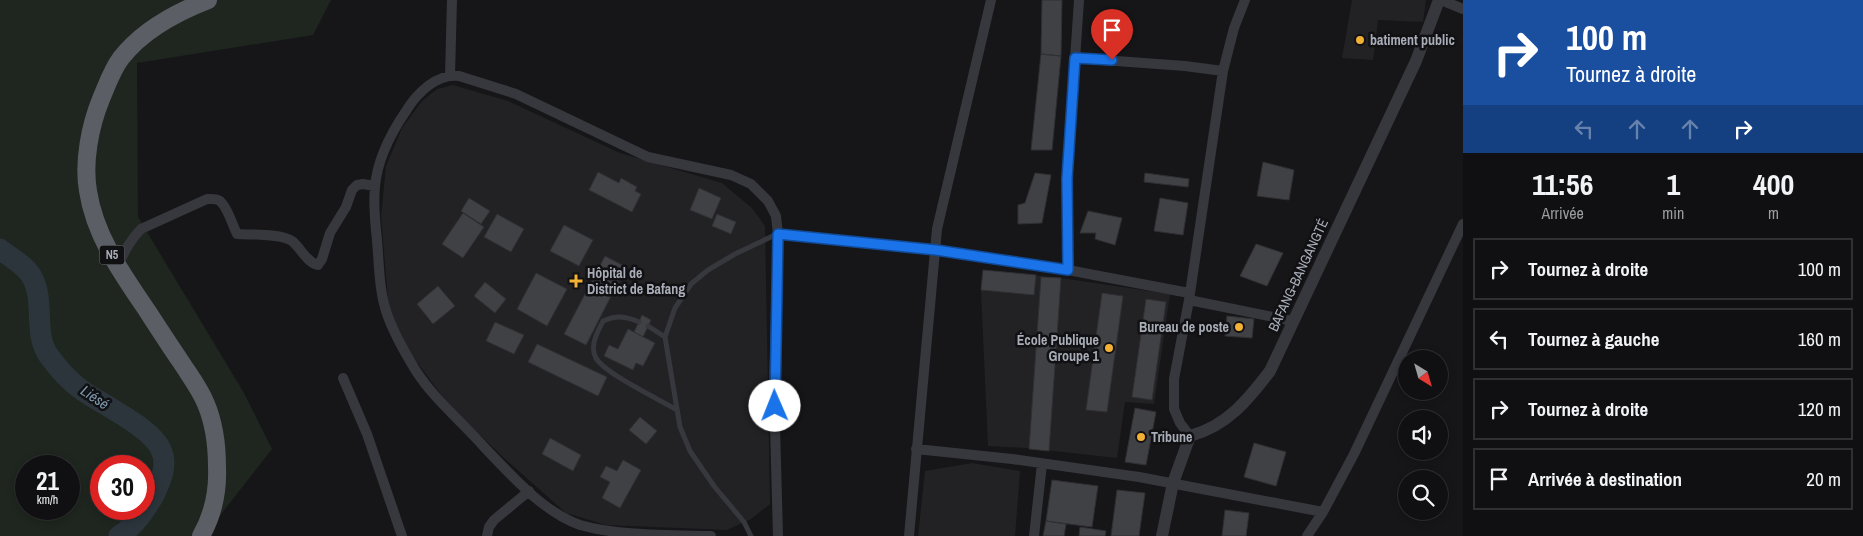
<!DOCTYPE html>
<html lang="fr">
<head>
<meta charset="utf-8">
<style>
	:root { --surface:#101012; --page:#19191b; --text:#f1f3f6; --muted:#9c9d9f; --line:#303032 }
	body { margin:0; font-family:"Archivo Narrow",sans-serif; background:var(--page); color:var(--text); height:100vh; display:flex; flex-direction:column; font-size:19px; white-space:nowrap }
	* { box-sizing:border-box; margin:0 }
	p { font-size:16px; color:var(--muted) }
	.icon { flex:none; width:28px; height:28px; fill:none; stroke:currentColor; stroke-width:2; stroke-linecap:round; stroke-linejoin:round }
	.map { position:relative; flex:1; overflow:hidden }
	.drawer { display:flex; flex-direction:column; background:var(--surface); width:400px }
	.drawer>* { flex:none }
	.banner { background:#1a4fa0; color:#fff; overflow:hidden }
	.needle { width:32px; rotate:143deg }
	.controls { position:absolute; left:1398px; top:350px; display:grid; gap:10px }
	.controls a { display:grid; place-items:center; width:50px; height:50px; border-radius:50%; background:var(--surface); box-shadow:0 2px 8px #0003,0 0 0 1px var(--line); font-size:25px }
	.speed { position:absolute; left:15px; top:455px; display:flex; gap:10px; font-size:25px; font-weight:700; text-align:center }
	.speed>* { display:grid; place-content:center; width:65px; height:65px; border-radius:50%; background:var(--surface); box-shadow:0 2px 8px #0003,0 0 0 1px var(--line); line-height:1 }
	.speed small { font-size:12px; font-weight:400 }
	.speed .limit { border:8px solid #d22; background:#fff; color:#111 }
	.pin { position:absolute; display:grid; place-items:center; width:42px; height:42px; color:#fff; margin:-51px -21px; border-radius:50% 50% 50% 0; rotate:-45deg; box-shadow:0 0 5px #0007 }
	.pin .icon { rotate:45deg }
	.me { position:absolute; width:55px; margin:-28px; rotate:359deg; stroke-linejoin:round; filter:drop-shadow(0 0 4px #0008) }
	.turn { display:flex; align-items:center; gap:18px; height:105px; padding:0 20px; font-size:22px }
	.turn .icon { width:65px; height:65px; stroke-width:2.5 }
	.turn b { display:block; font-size:35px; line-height:42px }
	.lanes { display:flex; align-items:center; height:48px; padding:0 20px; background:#0003; justify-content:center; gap:25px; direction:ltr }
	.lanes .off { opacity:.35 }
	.eta { display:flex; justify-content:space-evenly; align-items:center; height:85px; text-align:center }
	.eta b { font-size:30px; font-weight:700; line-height:35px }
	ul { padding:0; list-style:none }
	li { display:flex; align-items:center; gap:15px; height:62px; margin:0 10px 8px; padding:0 10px; border:2px solid var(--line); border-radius:0px }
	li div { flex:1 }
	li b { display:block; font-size:19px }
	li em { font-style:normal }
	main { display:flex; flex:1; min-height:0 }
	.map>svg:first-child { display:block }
	.built { fill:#222225 }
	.green { fill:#1e261f; fill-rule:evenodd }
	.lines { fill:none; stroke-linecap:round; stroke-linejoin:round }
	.river { stroke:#2c353c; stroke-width:21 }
	.building { fill:#404145; stroke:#303034 }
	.service { stroke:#37383d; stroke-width:5 }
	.minor { stroke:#37383d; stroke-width:10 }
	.tertiary { stroke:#37383d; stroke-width:12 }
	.trunk { stroke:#5b5e65; stroke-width:18 }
	.route-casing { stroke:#114b97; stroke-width:12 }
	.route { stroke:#1a73e8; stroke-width:9 }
	.poi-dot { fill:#f2b134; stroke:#111113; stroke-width:2 }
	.labels { text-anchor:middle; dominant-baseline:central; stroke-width:5; stroke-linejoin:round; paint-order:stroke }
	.shield { fill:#111113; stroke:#7b7e86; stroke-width:1 }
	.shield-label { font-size:12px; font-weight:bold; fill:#a8adb8 }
	.poi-label { font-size:14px; font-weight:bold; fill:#a8adb8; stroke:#111113; text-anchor:start }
	.street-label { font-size:14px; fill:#a8adb8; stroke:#111113 }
	.water-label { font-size:15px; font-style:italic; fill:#7f9bb3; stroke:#111113 }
</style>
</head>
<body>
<main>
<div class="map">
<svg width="1463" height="536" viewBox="0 0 1463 536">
	<rect width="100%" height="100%" fill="#161618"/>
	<path class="built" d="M1352 0H1426L1423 22 1378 20 1373 60 1342 58Z
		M453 85 508 101 620 153 722 183 752 208 765 226 770 504 751 519 727 530 606 525 566 513 503 457 449 405 410 353 389 311 381 217 386 166 402 128 422 101 437 89Z
		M983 270 1061 278 1170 294 1154 404 1125 402 1117 458 1027 448 988 446 981 290Z
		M972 463 1020 471 1015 536H918L925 471Z"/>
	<path class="green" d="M0 0H331L313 35 137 63 138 217 244 393 272 449 204 536H0ZM26 466H69V509H26ZM101 466H144V509H101Z"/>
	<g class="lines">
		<path class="river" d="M0 249C10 258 27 265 33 279 45 303 33 334 49 356 59 370 69 381 83 391 103 405 152 428 161 450 168 464 161 480 155 493 146 510 135 526 119 536"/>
	</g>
	<path class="building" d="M1042 0H1062L1061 56 1041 54Z
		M1041 54 1061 56 1052 150H1031Z
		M1263 162 1294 170 1289 200 1257 196Z
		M598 172 619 183 621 178 637 187 635 191 641 194 632 212 589 190Z
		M1035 173 1051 175 1042 223 1018 224V205L1025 203Z
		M1145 173 1189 179 1188 187 1144 182Z
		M699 188 721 198 712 219 690 210Z
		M469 198 490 211 481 224 461 211Z
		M1160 198 1188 203 1183 235 1154 231Z
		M1088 211 1122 218 1115 245 1095 239 1096 233H1080Z
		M463 213 484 227 463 258 442 244Z
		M497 214 524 229 511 252 484 237Z
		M717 214 736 222 731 234 712 226Z
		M564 225 593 240 579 266 550 251Z
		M1256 244 1283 253 1267 286 1240 276Z
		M605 256 626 267 586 345 564 334Z
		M983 270 1036 275 1034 295 981 290Z
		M536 273 567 289 547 326 517 309Z
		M1041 277 1061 278 1049 451 1029 449Z
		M485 282 506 299 495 313 474 296Z
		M438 286 455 306 433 324 417 304Z
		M1102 293 1123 296 1107 412 1086 410Z
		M1146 299 1166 302 1152 400 1132 397Z
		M642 315 651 320 643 337 634 332Z
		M1227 316 1254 319 1252 338 1225 336Z
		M495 322 524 335 514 354 486 341Z
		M628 329 655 343 643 366 636 363 633 370 604 356 609 345 618 349Z
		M537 344 607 377 598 396 528 362Z
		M1135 408 1156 412 1146 465 1125 462Z
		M640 417 657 431 646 444 629 430Z
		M550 438 581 455 573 471 542 454Z
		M1254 443 1286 452 1276 486 1244 477Z
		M623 460 641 470 620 508 602 498 610 482 600 477 606 466 617 471Z
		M1052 480 1098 486 1092 527 1046 521Z
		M1117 490 1145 493 1139 536H1111Z
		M1225 510 1249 513 1246 536H1222Z
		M1046 521 1066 524 1064 536H1043Z
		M1080 527 1106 531 1105 536H1079Z"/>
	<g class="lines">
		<path class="service" d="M639 322C625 316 616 315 603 321 598 331 589 346 596 358 604 373 660 400 677 410
			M648 326 665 337
			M751 536 744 522 714 486 690 451 680 427 665 337 675 308 691 284 708 270 735 254 777 234"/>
		<path class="minor" d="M1441 0 1463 9
			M1075 58 1185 66 1223 71
			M450 75 452 0
			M778 234 936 250 1068 270 1189 293
			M117 267C124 253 130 240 141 229L207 199C211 199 216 198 220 201 228 208 232 224 237 234 251 235 280 233 292 241 301 248 306 262 318 265L322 259 330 233 346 207 352 190 357 185 363 184 375 186
			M1068 270 1067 179 1079 0
			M1189 300 1293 321
			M343 378 367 434 402 536
			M1190 436 1180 423 1174 409V379L1189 300 1223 71 1234 28 1245 0
			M916 449 1012 459 1139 477 1323 512
			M487 536 489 527 494 520 529 491
			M711 536C669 535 619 536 580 525 543 512 511 475 484 447 462 422 434 399 416 371 405 353 394 334 387 314 379 291 379 264 377 240 375 222 373 204 375 187 377 160 391 133 406 111 417 93 437 73 459 76L516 94 648 157 731 175 751 184 768 201 776 216 778 234 774 388 778 536
			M909 536 937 229 991 0
			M1034 536 1042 464
			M1307 536 1323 512 1354 454 1463 224"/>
		<path class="tertiary" d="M1162 536 1173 483 1190 436C1227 426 1248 400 1270 371L1416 61 1439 0"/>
		<path class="trunk" d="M201 536C213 515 218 491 217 467 217 448 214 423 206 404 200 389 190 376 181 362 170 346 159 329 148 312 123 275 95 237 88 191 83 162 90 126 101 99 107 85 112 70 121 58 142 31 177 12 208 0"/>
	</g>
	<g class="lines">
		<defs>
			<path id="route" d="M775 406 778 234 936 250 1068 270 1067 179 1075 58 1112 60"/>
		</defs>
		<use href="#route" class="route-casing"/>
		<use href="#route" class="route"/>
	</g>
	<g class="poi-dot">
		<circle cx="1360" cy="40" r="5"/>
		<path d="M573.5 273.5h5v5h5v5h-5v5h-5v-5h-5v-5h5z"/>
		<circle cx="1239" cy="327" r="5"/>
		<circle cx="1109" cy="348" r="5"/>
		<circle cx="1141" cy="437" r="5"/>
	</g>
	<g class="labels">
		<rect class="shield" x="99.5" y="245.5" width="25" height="19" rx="4"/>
		<g class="shield-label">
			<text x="112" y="255">N5</text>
		</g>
		<g class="poi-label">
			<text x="1370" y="40">batiment public</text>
			<text x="587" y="273">Hôpital de<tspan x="587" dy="16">District de Bafang</tspan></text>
			<text x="1229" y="327" text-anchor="end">Bureau de poste</text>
			<text x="1099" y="340" text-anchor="end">École Publique<tspan x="1099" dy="16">Groupe 1</tspan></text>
			<text x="1151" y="437">Tribune</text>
		</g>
		<g class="street-label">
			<text transform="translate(1298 275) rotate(-65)">BAFANG-BANGANGTÉ</text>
		</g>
		<g class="water-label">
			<text transform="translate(95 397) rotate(34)">Liésé</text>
		</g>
	</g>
</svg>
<div class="controls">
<a><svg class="needle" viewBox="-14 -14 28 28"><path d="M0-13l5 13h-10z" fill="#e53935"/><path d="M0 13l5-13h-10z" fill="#9c9d9f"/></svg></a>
<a><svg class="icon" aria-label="sound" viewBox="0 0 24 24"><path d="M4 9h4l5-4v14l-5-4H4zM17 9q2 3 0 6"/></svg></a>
<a><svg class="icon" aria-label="search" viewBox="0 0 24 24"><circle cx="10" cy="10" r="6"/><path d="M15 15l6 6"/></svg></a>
</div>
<div class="speed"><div>21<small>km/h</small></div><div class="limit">30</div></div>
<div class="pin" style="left:1112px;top:60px;background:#d93025"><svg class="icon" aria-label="arrive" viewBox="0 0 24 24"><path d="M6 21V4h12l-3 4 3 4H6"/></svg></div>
<svg class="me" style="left:775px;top:406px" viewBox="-20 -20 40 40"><circle r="19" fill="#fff"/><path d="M0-13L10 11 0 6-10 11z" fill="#1a73e8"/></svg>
</div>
<section class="drawer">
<div class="banner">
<div class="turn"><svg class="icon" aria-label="right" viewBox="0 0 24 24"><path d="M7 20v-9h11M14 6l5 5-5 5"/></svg><div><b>100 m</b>Tournez à droite</div></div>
<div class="lanes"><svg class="icon off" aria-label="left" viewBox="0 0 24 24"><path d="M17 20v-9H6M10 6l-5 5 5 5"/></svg><svg class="icon off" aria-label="ahead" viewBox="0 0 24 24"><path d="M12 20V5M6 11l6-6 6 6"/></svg><svg class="icon off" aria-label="ahead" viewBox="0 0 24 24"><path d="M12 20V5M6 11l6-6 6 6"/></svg><svg class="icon" aria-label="right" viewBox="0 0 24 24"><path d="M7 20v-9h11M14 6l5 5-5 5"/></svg></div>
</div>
<div class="eta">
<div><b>11:56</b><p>Arrivée</p></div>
<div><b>1</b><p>min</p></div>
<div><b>400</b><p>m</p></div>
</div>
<ul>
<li><svg class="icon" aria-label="right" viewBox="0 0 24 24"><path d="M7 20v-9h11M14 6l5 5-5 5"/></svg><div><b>Tournez à droite</b></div><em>100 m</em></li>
<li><svg class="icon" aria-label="left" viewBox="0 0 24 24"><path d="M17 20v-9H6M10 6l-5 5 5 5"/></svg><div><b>Tournez à gauche</b></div><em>160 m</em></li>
<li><svg class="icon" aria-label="right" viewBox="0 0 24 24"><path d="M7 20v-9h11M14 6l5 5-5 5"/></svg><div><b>Tournez à droite</b></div><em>120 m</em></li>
<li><svg class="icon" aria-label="arrive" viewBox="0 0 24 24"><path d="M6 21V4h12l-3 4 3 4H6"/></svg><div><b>Arrivée à destination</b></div><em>20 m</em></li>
</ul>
</section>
</main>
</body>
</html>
